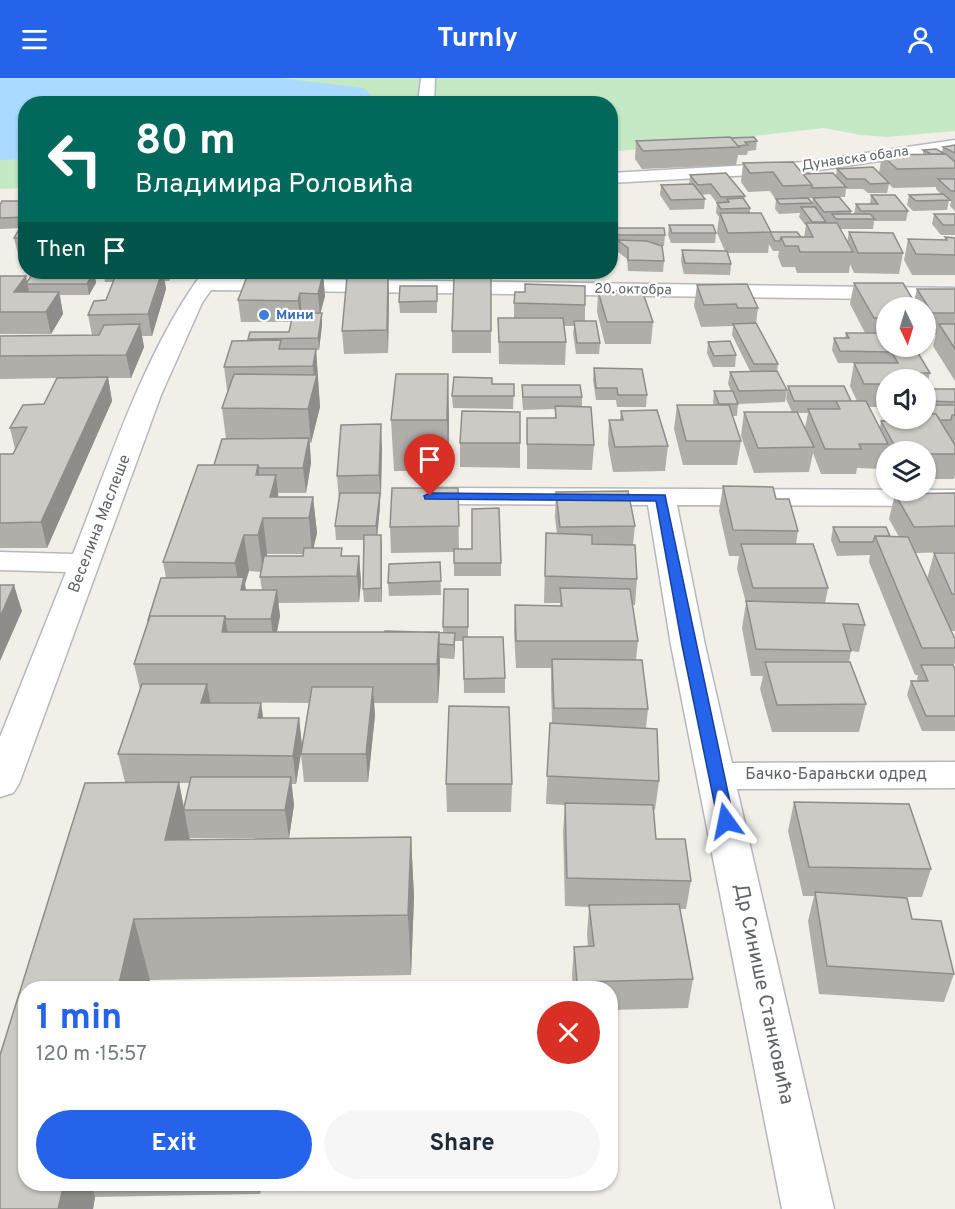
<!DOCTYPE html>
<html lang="en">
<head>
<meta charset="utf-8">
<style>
	:root { --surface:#fff; --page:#f6f6f7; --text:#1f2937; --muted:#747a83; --accent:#2563eb }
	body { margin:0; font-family:Overpass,sans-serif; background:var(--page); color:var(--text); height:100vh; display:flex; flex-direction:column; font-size:22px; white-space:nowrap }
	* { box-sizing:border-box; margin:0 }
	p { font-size:20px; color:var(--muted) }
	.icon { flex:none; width:33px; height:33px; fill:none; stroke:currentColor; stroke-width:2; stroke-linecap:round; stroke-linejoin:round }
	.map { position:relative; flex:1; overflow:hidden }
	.side { position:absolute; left:18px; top:903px; width:600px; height:210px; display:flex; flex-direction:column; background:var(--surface); border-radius:24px; box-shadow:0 2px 4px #0004 }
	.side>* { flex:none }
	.banner { position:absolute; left:18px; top:18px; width:600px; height:183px; border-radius:24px; box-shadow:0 2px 4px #0004; background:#00695c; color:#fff; overflow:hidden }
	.needle { width:39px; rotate:176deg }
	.controls { position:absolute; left:876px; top:219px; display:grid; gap:12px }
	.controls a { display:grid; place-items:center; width:60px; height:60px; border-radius:50%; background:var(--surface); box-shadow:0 2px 4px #0004; font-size:30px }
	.pin { position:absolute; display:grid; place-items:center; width:51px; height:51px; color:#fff; margin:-62px -26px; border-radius:50% 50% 50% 0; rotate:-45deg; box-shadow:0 0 6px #0007 }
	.pin .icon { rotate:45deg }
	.me { position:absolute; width:66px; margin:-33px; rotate:348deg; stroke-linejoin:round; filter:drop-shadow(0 0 4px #0008) }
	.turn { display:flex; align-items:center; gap:21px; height:126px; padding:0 18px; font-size:27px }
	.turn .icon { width:78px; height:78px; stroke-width:2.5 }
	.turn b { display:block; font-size:42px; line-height:51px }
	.then { display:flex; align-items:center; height:57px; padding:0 18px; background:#0003; gap:12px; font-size:22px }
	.round { display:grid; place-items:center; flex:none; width:63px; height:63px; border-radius:32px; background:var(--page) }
	.summary { display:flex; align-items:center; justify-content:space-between; height:102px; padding:0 18px }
	h1 { font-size:36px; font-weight:700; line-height:45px; color:var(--accent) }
	.button { display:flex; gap:12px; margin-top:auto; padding:12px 18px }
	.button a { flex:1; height:69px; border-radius:36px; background:var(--accent); color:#fff; font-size:24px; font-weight:700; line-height:69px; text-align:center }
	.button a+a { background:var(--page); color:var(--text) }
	header { display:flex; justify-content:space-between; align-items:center; height:78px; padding:0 18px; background:var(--accent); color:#fff; font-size:27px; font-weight:700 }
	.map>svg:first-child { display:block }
	.green { fill:#c5e8c5 }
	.water { fill:#aadaff }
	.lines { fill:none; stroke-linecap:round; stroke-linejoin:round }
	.street-casing { stroke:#b5b8bc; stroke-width:3 }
	.street { fill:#fff; fill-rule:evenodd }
	.wall { fill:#afaea9; fill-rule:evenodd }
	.shaded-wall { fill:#8f8d8a }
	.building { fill:#cccac5; stroke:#8f8d8a; stroke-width:1.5 }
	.route { fill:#2563eb; stroke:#184099; stroke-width:1.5 }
	.shop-dot { fill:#3f7fe0; stroke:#fff; stroke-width:2 }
	.labels { text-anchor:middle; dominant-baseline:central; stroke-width:4.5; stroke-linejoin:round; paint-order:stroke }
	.far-street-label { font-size:14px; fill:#5f6368; stroke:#fff }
	.far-shop-label { font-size:14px; font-weight:bold; fill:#366cbe; stroke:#fff; text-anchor:start }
	.street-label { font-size:16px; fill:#5f6368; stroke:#fff }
	.near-street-label { font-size:20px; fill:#5f6368; stroke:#fff }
</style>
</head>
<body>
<header><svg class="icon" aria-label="menu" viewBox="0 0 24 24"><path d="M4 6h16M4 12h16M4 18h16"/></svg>Turnly<svg class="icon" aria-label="person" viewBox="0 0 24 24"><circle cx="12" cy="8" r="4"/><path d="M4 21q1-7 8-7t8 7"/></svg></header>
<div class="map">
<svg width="955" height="1131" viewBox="0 0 955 1131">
	<rect width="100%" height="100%" fill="#f1efe8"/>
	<path class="green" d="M0 0H955V53L887 59 861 57 824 50 611 74 610 26H26L25 110 0 111Z"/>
	<path class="water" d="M0 0H280L364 10 378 25 26 26 25 81 0 82Z"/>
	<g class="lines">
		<defs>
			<path id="street" d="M421 0H435L434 26H418Z
				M955 62V72L805 94 610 105V95L805 84Z
				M203 194H223L219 200 955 210V222L211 212 202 225 161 317 19 706 13 715 0 719V659L66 494 0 492V474L73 476C110 383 144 274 203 194Z
				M430 410 955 412V428L677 427 705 567 732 685 955 684V710L737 711 834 1131H782L671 567 648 427 430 426 420 424 416 418 420 412Z"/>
		</defs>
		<use href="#street" class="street-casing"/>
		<use href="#street" class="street"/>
	</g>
	<path class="wall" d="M731 60 757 63 756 72 748 73 747 77H738L736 87 642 91 635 81 636 63Z
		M955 67V133L950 128 951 123H949L947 132 913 133 907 127 909 117 941 116 936 111V109L893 110 889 106 887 115H868L863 111H846L845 119 810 120V122L812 125 813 120 851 133V136H854L856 126H870L871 117 908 133 906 143H874L873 151H840L847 165 849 154 903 175 899 196 854 195 850 186 849 195H797L795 189H782L778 179 779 173H773L769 166 768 175H728L731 186 730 197 684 196 681 183 682 172 725 173 717 155 719 139 716 135 717 125 710 116 701 117 705 121 704 131 670 132 660 117 661 107 689 106 690 97 745 118 744 122 750 130V135L771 154 804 159 806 148 799 139 800 135 779 136 775 131 776 122 770 113 748 114 741 104 743 85 803 96 836 98 837 91 879 95 882 77 923 76V72L942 74 943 69Z
		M26 123V180H19L14 160 20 150 0 151V127Z
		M934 136H955V157H941L932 146Z
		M669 147 716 155 715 165H671L668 157Z
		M615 150 665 157 664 168H661L664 183 663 194 628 193 627 181 617 173V167H616L615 160Z
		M945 159 955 160V197H912L904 182 908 161 945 162Z
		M94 194 96 205 89 217H60L63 236 51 256H0V198H26L27 204Z
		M103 194H172L169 203H165L166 211 152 258H142L144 269 131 300H108L112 323 47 470H0V376H13L15 371 10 350 44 326 57 300 0 301V258L92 257 88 237 106 222 113 204H105Z
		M368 194H398V196H369Z
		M406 194H445V195H406Z
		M248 196H323L325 218 320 235H322V247L319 272H316L320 329 311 365H310L311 385 306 415H278V419H313L317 455 313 470H342V478H359L361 504 359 524 278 525 280 538 277 554H385V553L443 554 444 511H468V559H503L505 600V615H464L463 563H455L454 581 440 580 438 625H374L375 637 368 704H304L301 676 296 706H291L294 727 289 760 411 759 414 819 411 897 150 902 148 910H26V1106H261L260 1116 95 1119 93 1131H0V977L85 705 138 704H125L118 676 140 612 134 586 148 544V542L161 500H166L163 484 198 387H214L222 361H226L222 330 228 312H227L224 289 232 263H248L250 254H289L291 244H241L238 222ZM267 476H304L303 478H267ZM249 493 261 494 260 499 262 512H246L245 506ZM210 624 309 625 302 667 299 640H263L261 625ZM179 705H190L184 729ZM190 760H288L190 762Z
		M388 198 389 219 388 275 344 276 342 253Z
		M854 205 914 223 917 211H955V303L933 268 936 257H927L926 255V230H886V268L930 295 926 311H955V397L954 401H926V374H886V387L884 382 883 391 857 390 856 396H821L813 375 809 394 754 395 741 358 744 334H792L786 321 788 308 851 323H857L850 308 854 285H838L832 272 834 260H845L846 255H865L850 226ZM886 302H926V340H921L920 342 881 343 880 350 869 329H886ZM798 335H808L805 350Z
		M697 207 758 230 756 245 778 286 777 293 787 312 785 324 738 326 737 338H732L741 363 737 387H683L674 351 677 327H714L713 325 714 313H731L728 306 730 294 750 293 732 257 733 248 701 249 694 228Z
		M437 208V235H400L399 224Z
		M598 213 653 244 651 266H605L597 234Z
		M514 225 585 227V243L600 265 599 276H576L573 255 574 248H564L566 264 565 287 499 286 498 240H514Z
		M452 253H491V275H452Z
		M708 264 736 277 735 289H713L707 275Z
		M594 290 647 317 646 329H617L616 322H596L593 302Z
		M448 296 449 346 448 393H394L391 342Z
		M492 306H514L513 331 453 330 452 318Z
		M522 307 582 319V329L594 367 592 392 527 391V340H555V331L523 332 522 320Z
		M621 333 668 368 665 393 613 394 608 366 609 342H620Z
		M460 365H520V390L460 389Z
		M382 370 380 428 377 457H381L382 524H364L363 511 364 462H336L335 448 339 423 337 398Z
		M723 408 776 421 798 453 796 466 828 510 825 525 865 547 859 574 851 573 849 584 866 626 859 654H772L760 611 763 598H751L742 550 746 525 737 491 739 478H729L719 433Z
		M458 410 459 471 501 485V498H454V474L391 475 390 449Z
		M556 414 635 448 633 467 637 501 635 527H632L638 563 636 582 648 631 646 650 659 703 655 732 653 731 656 761 691 803 686 831H680L693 901 688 930 610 932V910H508H573L572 897 574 869 588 868 587 856 589 829 565 828 563 754 565 727 546 726 550 645H552L551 608V590H516L514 554 515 527 560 528V525H544L546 455 557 456 555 439Z
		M955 415V474L915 475 927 501 934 475H955V553H951L955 561V583L954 588 955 591V653H922L907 617 911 603H918L917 601 918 597H915L869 484 870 477 837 478 831 462 833 449 890 458 899 459 889 441 895 416Z
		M440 484 441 517 389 518 388 505Z
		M446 706H512L511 734H447Z
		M794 724 931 791 922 819H891L912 841 954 896 944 924 819 916 808 843 814 818H803L788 753Z"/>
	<path class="shaded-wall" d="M94 194 96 205 89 217 87 206Z
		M162 194H163L166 211 152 258 148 236Z
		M168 194H172L169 203Z
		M323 196 325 218 320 237 318 216Z
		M26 198 30 219 14 214Z
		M388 198 389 219 388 275 387 252Z
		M59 214 63 236 51 256 46 234Z
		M300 215 302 237 300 244 298 223Z
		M322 235V247L319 272 318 260Z
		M140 246 144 269 131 300 126 277Z
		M316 271 320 329 311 365 308 331 314 307 313 288Z
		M448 296 449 346 448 393 447 342Z
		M108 299 112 323 47 470 41 444Z
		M381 346 382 370 381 422 379 397Z
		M309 360 311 385 306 415 303 390Z
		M258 387 263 422 256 397Z
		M276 397 280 432 270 419Z
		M380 415V428L377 462 376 448Z
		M313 419 317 455 312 477 309 440Z
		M263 440 267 476 263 494 258 457Z
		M244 457 249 493 245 506 248 526 241 521 235 485Z
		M381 457 382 470V524L381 510Z
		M359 478 361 504 359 524 357 498Z
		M14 507 22 533 0 583V539Z
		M277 512 280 538 274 568 271 541Z
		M225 538 231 576 222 554Z
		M439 554 440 593 438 625 437 586Z
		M455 555V569L454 581V567Z
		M207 606 212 634 201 625Z
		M373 609 375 637 368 704 366 676Z
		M261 625 265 653 258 640Z
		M299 640 302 668 296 706 293 678Z
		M291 699 294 727 289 760 285 732Z
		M179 704 190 763 165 762Z
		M411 759 414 819 411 897 408 837Z
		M134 841 150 902 148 910H118Z
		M64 1106H91L95 1119 93 1131H58Z
		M258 1106H261L260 1116Z"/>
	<path class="building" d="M730 59 739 69 643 73 636 63Z
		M754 59 757 63 745 64 748 67 738 68 731 60Z
		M955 67V75L943 69Z
		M936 71 945 76H931L923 72Z
		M946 76 955 84V90L897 91 882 77Z
		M793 84 812 107 783 108 773 94 750 95 743 85Z
		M873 89 889 105 870 106 865 101H847L837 91Z
		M726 95 745 118 721 119 711 106 698 107 690 97Z
		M833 95 846 109 812 110V107L803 96Z
		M938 101H955V113H951Z
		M693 106 705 121 671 122 661 107Z
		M943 116 950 122 916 123 909 117Z
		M871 117H895L908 133H861L856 126H878Z
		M839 119 851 133 824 134 813 120Z
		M743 120 750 130 721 131 717 125 729 124 727 121Z
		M808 120 812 125 780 126 776 121Z
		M2 123H26V139L0 140V127Z
		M801 129H815L826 144H812Z
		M720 135H761L771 154 728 155Z
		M832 136H870L875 141H836Z
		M934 136H955V147H943Z
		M25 141H26V160H14Z
		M806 145H837L853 174H800L798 168H785L781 159H813Z
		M669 147H713L716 155H672Z
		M615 150H664L665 157H616Z
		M770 154H797L801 159H781L780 163H775Z
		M849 154 893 155 903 175H858Z
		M945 159 955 160V177L916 176 908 161 947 162Z
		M617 162 647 163 662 168 664 183 628 182V170Z
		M682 172 727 173 731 186 685 185Z
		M34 194H94L87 206H27V204Z
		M117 194H162L148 236 88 237 94 223 106 222Z
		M248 196H323L318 216 300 215 298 223 238 222Z
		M0 198H26L14 214H59L46 234H0Z
		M388 198 387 252 342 253 347 199Z
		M454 199H491V253H452Z
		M854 205H903L918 230H886V240H874Z
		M525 206 585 208V227L514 225 515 214H525Z
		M747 206 758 230H738L736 226 704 227 697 207Z
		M400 208H437V223L399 224Z
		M917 211H955V235H932Z
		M642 212 653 244H607L598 213Z
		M322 235 318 260 248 261 250 254H289L293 236Z
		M498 240H563L566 264H499Z
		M574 243H596L600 265H577Z
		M756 245 778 286H754L733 246Z
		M140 246 126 277 0 278V258L99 257 104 247Z
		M939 246H955V271Z
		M846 255H881L884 261H886V268H907L908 270H889V274L840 273 834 260H849Z
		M281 262 279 271H316L313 288 224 289 232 263Z
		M730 263 736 277 714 278 708 264Z
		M889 270H915L930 295H914L918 302H886V306H864L854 285H898Z
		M594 290 642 291 647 317H618L617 310H596Z
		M777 293 787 312 739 313 730 294Z
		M234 296 317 297 308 331 222 330Z
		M396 296H448L447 342H391Z
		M108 299 41 444 0 445V376H13L27 349 10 350 23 327 44 326 57 300Z
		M454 299 492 300V306H514V318H452Z
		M522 307H580L582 319H523Z
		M788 308H844L851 323H794Z
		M926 311H955V324L928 323 926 318Z
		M714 313H733L738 326H719Z
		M836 323H866L888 366H859L861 371H825L808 331H840Z
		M677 327H729L741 363H686Z
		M928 327H955V337H952L951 342H940L936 336H933Z
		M555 328 591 329 594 367 527 366V340H556Z
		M657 332 668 368 615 369 609 342H623L621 333Z
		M462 333 520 334V365H460Z
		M744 334H797L814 369 758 370Z
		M926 336H936L955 367V376H926V374H898L881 343 925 342 924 340H926Z
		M381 346 379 397 337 398 341 347Z
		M309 360 303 390H259L258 387H214L222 361Z
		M198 387H258L256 397H276L270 419H313L309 440H263L258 457H244L235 485 163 484Z
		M723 408 773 409 776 421H789L798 453 733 452Z
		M392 410H458L459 448 390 449Z
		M628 413 635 448 560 449 556 414Z
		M340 415H380L376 448H335Z
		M955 415V448L914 449 895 416Z
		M499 430 501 485H454V471H472V431Z
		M833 449H886L890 458H875L873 464H840Z
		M546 455 592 457V466L635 467 637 501 545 498Z
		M364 457H381V510L363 511Z
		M875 458 908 459 955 561V570H922Z
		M741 466H813L828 510H753Z
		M304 470H342L341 478H359L357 498 260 499 264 478H303Z
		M934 475H955V516H952Z
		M440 484 441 503 388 505 389 486Z
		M244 499 241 512H277L271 541H226L225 538H150L149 542H148L161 500Z
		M0 507H14L0 539Z
		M560 510 630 511 638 563H516L515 527 562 528Z
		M444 511H468V549H443Z
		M746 523 858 526 865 547 843 546 851 573 756 571Z
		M150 538H225L222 554H439L437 586H134Z
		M385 553 455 555 454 567 439 566V554H385Z
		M463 559H503L505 600 464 601Z
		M552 581 642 582 648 631 554 630Z
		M765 584H850L866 626 777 627Z
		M921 587H953L955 591V638H926L911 603H928Z
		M142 606H207L201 625H261L258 640H299L293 678 118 676Z
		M312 609H373L366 676H301Z
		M449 628 509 629 512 706H446Z
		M550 645 657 651 659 703 547 698Z
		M191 699H291L285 732H184V729Z
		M179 704 165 762 411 759 408 837 134 841 118 910H26V1106H64L58 1131H0V977L85 705Z
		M794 724 909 726 931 791 809 789Z
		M565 725 653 727 656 761H685L691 803 567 800Z
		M815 814 907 820 912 841 941 843 954 896 827 888Z
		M679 826 693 901 577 904 574 869 594 868 589 827Z"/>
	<path class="route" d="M430 415 665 417 734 743 732 748H720L718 743 682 567 656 423 425 421 424 418Z"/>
	<circle class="shop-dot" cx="264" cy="237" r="6"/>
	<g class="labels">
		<g class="far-street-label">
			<text transform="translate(855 81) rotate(-8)">Дунавска обала</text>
			<text transform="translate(633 212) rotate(1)">20. октобра</text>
		</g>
		<g class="far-shop-label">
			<text x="276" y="237">Мини</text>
		</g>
		<g class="street-label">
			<text transform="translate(100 446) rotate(-69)">Веселина Маслеше</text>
			<text x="836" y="697">Бачко-Барањски одред</text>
		</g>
		<g class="near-street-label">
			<text transform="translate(763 916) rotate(78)">Др Синише Станковића</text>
		</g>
	</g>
</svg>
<div class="controls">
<a><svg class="needle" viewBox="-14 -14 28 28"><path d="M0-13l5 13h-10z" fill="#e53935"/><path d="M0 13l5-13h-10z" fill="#747a83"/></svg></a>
<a><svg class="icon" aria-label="sound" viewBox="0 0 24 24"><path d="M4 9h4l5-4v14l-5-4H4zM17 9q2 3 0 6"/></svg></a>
<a><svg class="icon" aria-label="layers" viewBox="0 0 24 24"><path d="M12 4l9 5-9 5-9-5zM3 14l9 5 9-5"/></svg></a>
</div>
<div class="pin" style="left:430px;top:418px;background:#d93025"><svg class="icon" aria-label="arrive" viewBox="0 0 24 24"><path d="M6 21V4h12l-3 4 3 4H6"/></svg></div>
<svg class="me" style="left:726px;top:743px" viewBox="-20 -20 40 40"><path d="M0-17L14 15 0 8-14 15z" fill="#2563eb" stroke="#fff" stroke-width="4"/></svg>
<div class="banner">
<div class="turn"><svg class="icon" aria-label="left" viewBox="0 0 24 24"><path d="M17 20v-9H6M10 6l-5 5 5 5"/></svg><div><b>80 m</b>Владимира Роловића</div></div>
<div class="then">Then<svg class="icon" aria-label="arrive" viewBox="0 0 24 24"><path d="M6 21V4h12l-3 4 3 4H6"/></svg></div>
</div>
<section class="side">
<div class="summary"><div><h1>1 min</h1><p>120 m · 15:57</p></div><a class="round" style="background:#d93025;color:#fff"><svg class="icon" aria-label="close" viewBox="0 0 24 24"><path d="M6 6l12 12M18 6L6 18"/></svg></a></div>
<div class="button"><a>Exit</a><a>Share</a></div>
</section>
</div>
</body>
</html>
